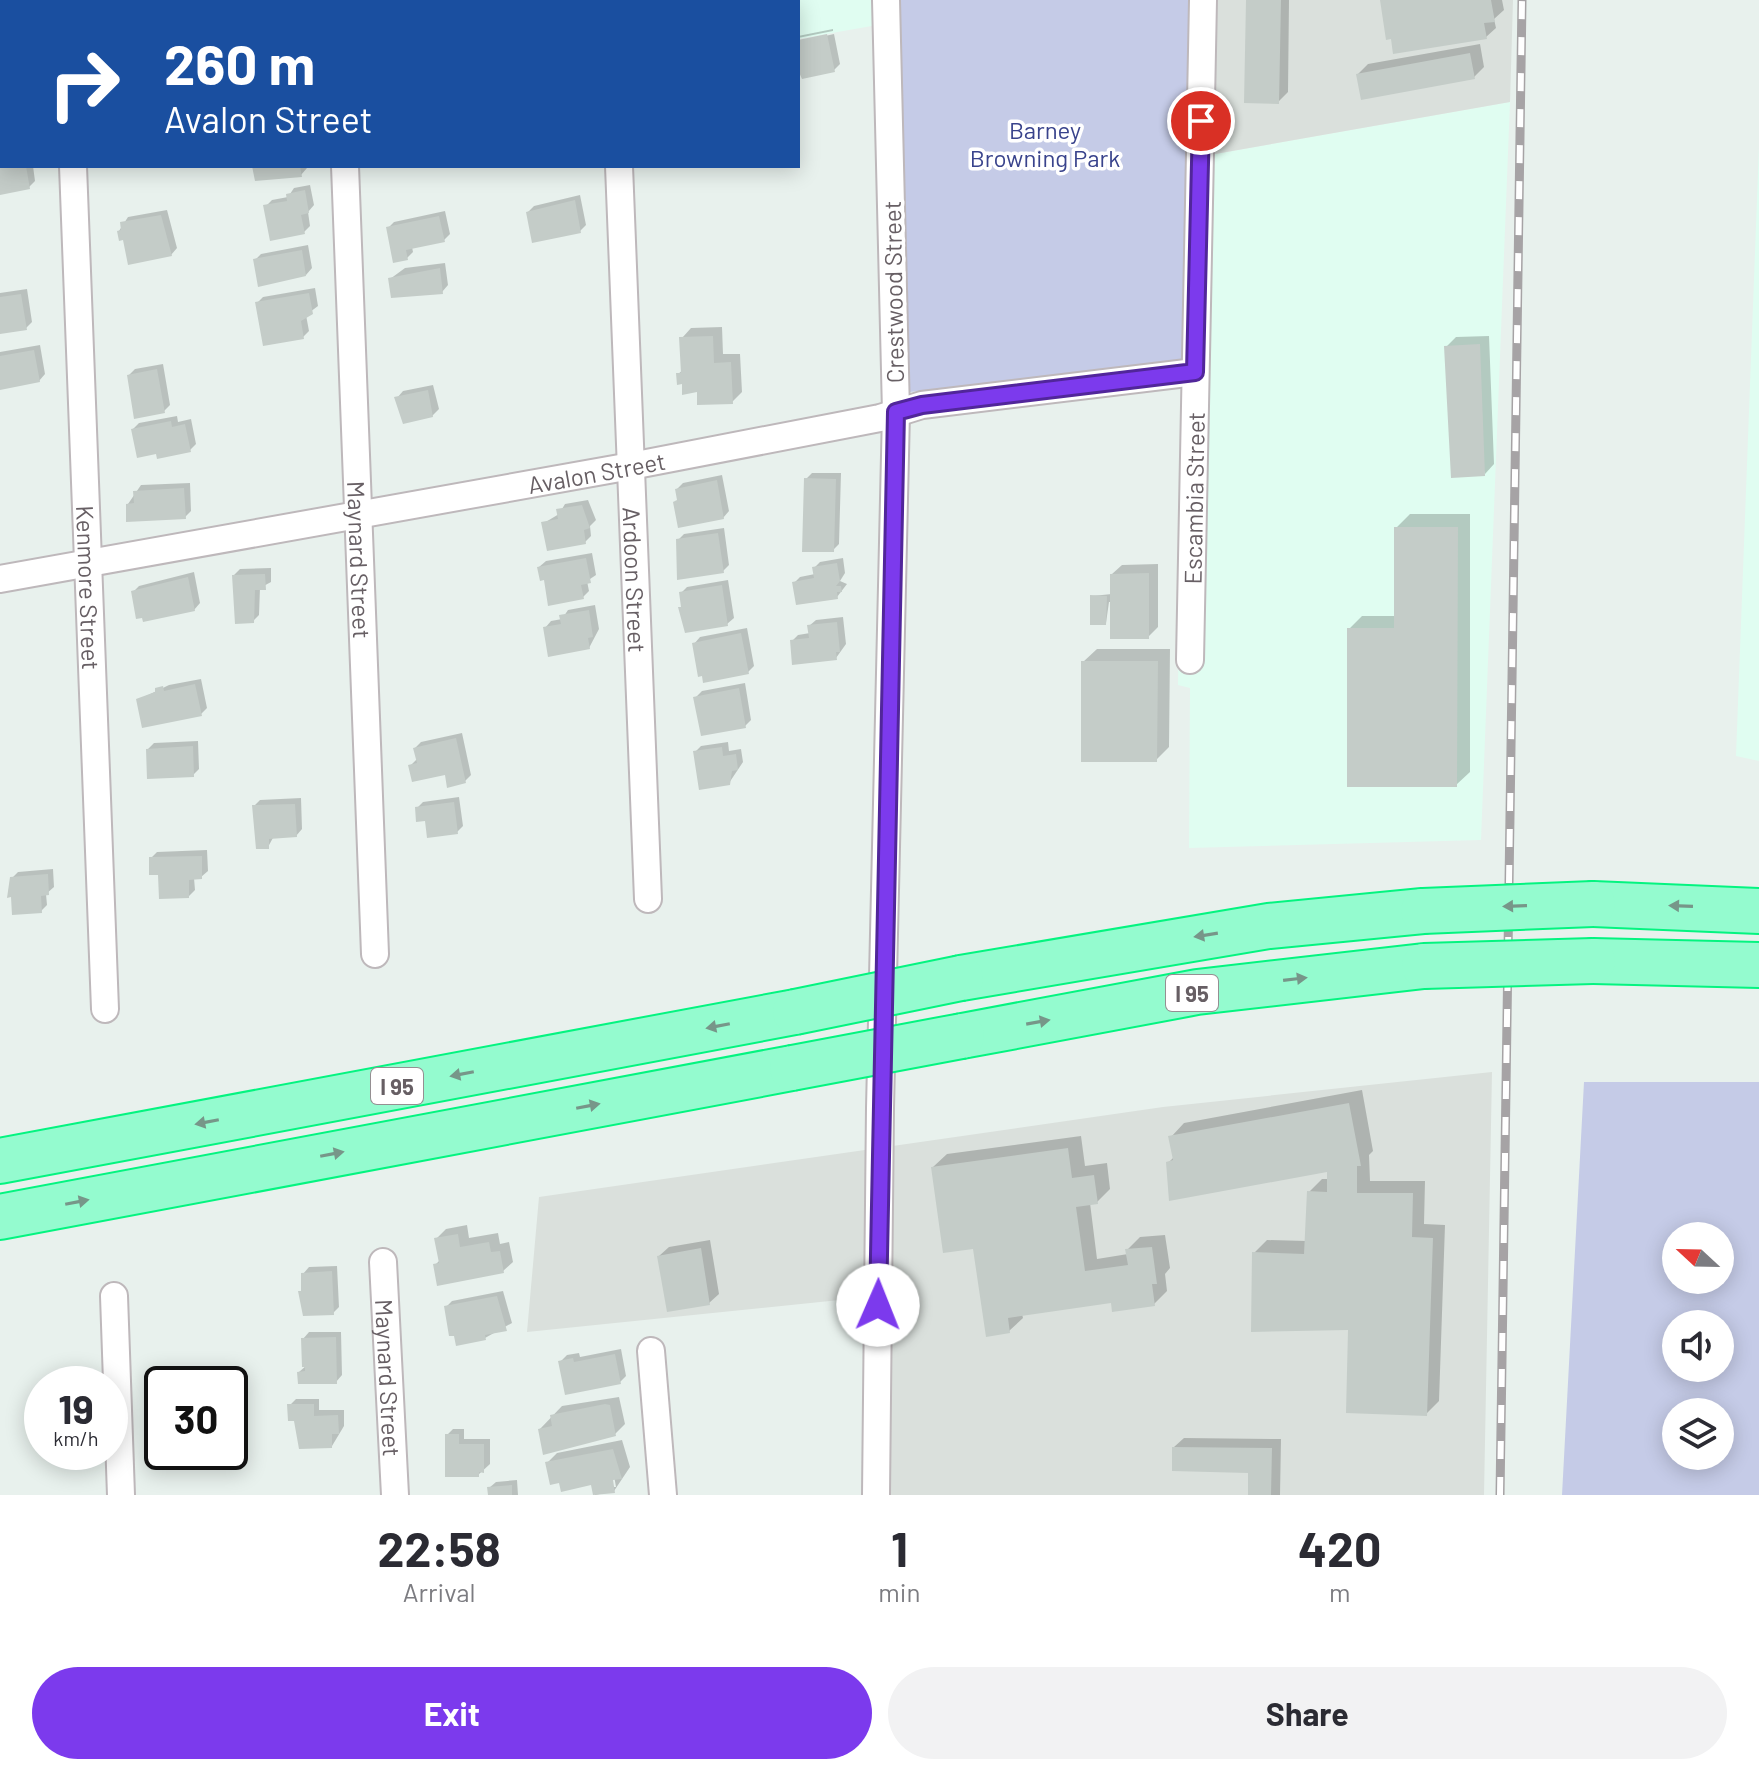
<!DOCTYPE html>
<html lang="en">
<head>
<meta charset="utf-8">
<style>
	:root { --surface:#fff; --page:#f2f2f3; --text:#2b2b33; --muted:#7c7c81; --accent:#7c3aed }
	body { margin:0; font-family:Barlow,sans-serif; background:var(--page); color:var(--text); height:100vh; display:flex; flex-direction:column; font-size:30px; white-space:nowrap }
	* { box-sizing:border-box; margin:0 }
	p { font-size:26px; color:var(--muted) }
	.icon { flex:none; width:44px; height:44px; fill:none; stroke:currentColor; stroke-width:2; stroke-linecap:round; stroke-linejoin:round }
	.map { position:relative; height:1495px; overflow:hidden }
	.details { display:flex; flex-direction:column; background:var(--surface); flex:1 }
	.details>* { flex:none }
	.banner { position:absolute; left:0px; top:0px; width:800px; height:168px; box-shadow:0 4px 20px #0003; background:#1a4fa0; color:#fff; overflow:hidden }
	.needle { width:52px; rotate:292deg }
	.tools { position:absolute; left:1662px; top:1222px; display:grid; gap:16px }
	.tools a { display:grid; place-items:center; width:72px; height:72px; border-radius:50%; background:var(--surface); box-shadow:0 4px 20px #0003; font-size:40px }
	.speed { position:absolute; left:24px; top:1366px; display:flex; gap:16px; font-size:40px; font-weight:700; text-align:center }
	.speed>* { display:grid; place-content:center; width:104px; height:104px; border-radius:50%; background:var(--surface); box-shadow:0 4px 20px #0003; line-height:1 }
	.speed small { font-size:20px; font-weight:400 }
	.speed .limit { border:4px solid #111; border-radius:12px; background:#fff; color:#111 }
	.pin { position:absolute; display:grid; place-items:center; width:68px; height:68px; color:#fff; margin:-34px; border:4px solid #fff; border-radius:50%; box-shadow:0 2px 8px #0007 }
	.me { position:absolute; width:88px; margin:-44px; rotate:1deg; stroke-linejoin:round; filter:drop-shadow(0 0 6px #0008) }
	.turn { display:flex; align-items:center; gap:28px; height:168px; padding:0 32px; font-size:36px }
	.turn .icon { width:104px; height:104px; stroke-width:2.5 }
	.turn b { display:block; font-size:56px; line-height:68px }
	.eta { display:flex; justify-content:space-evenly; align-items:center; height:136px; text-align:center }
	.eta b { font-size:48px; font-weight:700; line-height:56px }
	.button { display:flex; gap:16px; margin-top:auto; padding:16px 32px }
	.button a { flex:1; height:92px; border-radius:48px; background:var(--accent); color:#fff; font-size:32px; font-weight:700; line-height:92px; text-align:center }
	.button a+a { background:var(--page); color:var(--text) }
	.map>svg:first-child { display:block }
	.commercial { fill:#e0fdf1 }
	.industrial { fill:#dae0dc }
	.green { fill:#c5cbe7; fill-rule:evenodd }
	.shadow { fill:#0003; fill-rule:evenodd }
	.building { fill:#c4ccc8 }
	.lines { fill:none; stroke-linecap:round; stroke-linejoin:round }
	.street-casing { stroke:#beb8bb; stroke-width:30 }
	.highway-casing { stroke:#04f480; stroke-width:48 }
	.street { stroke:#fff; stroke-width:26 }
	.highway { stroke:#94fbcf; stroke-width:44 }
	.rail-casing { stroke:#a6a3a5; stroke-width:9 }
	.rail { stroke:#fff; stroke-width:6; stroke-dasharray:18; stroke-linecap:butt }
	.highway-bridge-casing { stroke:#04f480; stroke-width:48; stroke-linecap:butt }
	.highway-bridge { stroke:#94fbcf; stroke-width:44 }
	.oneway { fill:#779689 }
	.route-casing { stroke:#51269a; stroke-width:20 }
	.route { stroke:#7c3aed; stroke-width:14 }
	.labels { text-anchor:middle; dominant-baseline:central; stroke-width:7; stroke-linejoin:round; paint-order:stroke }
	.shield { fill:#fff; stroke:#958f92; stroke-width:2 }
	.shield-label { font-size:22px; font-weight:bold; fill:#675f64 }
	.park-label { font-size:24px; fill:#39438c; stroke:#fff }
	.street-label { font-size:24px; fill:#675f64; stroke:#fff }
</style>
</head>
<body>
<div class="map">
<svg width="1759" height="1495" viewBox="0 0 1759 1495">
	<rect width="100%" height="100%" fill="#e8f1ed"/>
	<path class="commercial" d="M12 0H248L249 2H2L0 129V2Z
		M467 0H899L900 21 798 39V2Z
		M1510 102 1481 840 1189 848 1190 688 1178 685 1187 159Z
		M1759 146V761L1736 756Z"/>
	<path class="industrial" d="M1190 0H1513L1510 102 1187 159Z
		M1492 1072 1484 1495H886L888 1295 527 1332 539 1197 1163 1107Z"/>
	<path class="green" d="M899 0H1190L1184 360 910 392Z
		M1584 1082H1759V1495H1562ZM1676 1236H1720V1280H1676ZM1676 1324H1720V1368H1676ZM1676 1412H1720V1456H1676Z"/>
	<path class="shadow" d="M99 0H130L131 2H99Z
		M265 0H305V2H266Z
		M388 0H417L415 2Z
		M1248 0H1289L1288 92 1278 102Z
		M1382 0H1502L1504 10 1494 19 1496 28 1486 37Z
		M833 29V31L798 38V36Z
		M834 34 840 64 834 70 798 68V42Z
		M1480 44 1484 67 1474 77 1358 74 1368 64Z
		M2 154V166H33L35 181 29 187 0 193Z
		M254 166H307V168L301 175Z
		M310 185 314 205 308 212 310 226 304 232 266 206 272 200 288 197 294 188Z
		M580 195 586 225 580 231 528 212 534 206Z
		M167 210 177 248 171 255 125 238 119 231 128 217Z
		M445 211 450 234 444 240 412 247 413 252 407 258 388 228 394 222Z
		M308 245 312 268 306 275 255 260 261 254Z
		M445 263 448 285 442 292 390 279 405 268Z
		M315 288 318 306 306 315 309 331 303 337 257 303 263 297Z
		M27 289 32 322 26 328 0 332V293Z
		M722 327 723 354H740L742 392 732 402 683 382 678 374 683 370 682 338 691 328Z
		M1489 336 1494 464 1485 474 1446 347 1456 337Z
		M40 345 45 374 39 381 0 388V352Z
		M163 364 170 405 164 411 129 375 135 369Z
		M433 385 439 409 432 416 397 398 403 391Z
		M177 416 178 422 191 419 196 444 190 450 133 429 139 423Z
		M812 473H841L839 544 833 550 806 479Z
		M722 475 729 511 723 518 679 499 677 489 683 483Z
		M190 483 191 511 185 517 128 504 141 485Z
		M588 500 596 520 590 526 591 536 585 542 544 523 559 514 565 504Z
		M1410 514H1470V772L1456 785 1349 629 1362 616H1396V528Z
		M724 528 729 565 723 571 678 540 684 534Z
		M592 553 596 575 587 581 589 591 583 597 546 578 539 567 546 561Z
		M843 558 845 573 840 581 847 584 837 597 794 583 800 577 815 574 814 568 820 562Z
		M1158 564V627L1148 637 1112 602H1109L1106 623 1092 596 1112 594V574L1122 565Z
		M271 568V582L260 588 259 615 253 621 234 575 240 569Z
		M194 572 200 603 194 610 133 592 139 586Z
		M728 580 734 618 727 624 686 630 681 593 687 587Z
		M595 605 599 629 589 648 545 628 551 621 562 619 568 610Z
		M843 617 846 644 836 658 792 641 798 635 810 633 809 626 816 620Z
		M747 628 754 666 748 672 694 644 700 637Z
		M1097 649H1170L1169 747 1156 760 1083 662Z
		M201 679 207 708 201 714 138 700 169 685Z
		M745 683 751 720 745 726 696 697 702 691Z
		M462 733 471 775 465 781 446 772 410 766 418 758 415 748 421 742Z
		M198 741 199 769 193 775 148 749 154 743Z
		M728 742 729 751 741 749 743 762 729 783 695 752 701 746Z
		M459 797 463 826 457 832 427 818 417 808 423 802Z
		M301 798 302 829 296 836H274L268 847 254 806 260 800Z
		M207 850 208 871 201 877 194 878 195 890 189 896 160 873 151 858 157 852Z
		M53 869 54 887 46 894 47 905 41 911 12 878 18 872Z
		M1362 1090 1373 1151 1369 1155 1370 1181H1425L1424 1224 1445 1225 1439 1401 1426 1414 1350 1328 1254 1253 1267 1240 1307 1241 1309 1192 1322 1179H1329V1170L1168 1163 1174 1157 1171 1137 1184 1123Z
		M1081 1136 1085 1166 1107 1163 1110 1189 1097 1202 1090 1203 1097 1259 1128 1254 1127 1250 1140 1237 1165 1235 1170 1268 1165 1274 1167 1291 1154 1304 1112 1301 1022 1314 1023 1318 1009 1331 975 1247 933 1167 947 1154Z
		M467 1225 469 1238 498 1233 500 1244 509 1242 513 1262 503 1271 435 1265 440 1260 436 1239 446 1229Z
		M710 1240 719 1294 709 1303 659 1256 669 1247Z
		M337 1266 339 1307 333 1313 303 1274 309 1267Z
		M503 1291 512 1323 485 1338 446 1307 452 1301Z
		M309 1332H341L342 1375 336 1382 299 1372 307 1365 303 1339Z
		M621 1349 626 1376 620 1382 561 1361 567 1355 579 1353 580 1357Z
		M619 1397 625 1424 615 1434 540 1429 562 1406Z
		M296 1399H319V1410H344V1426L332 1446 295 1419 290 1405Z
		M453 1429H464V1439H490V1464L478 1475 447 1435Z
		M1184 1438 1281 1439 1280 1495H1250V1471L1174 1447Z
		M622 1440 630 1467 614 1491 595 1495 593 1483 547 1463 557 1453ZM613 1470 616 1487H612Z
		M517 1480 518 1495H490L489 1488 496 1482Z"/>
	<path class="building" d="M1246 0H1281L1279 104 1244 103Z
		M1380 0H1491L1495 22 1484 23 1487 39 1393 54 1391 39 1386 40Z
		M827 34 835 72 802 79 798 70V40Z
		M1470 53 1475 79 1361 100 1356 74Z
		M0 166H26L30 189 0 195Z
		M252 166H300L302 177 255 181Z
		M305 190 309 213 301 215 305 234 270 241 263 205 287 201 286 194Z
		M575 200 581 233 532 243 526 212Z
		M161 215 172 256 128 265 123 240 119 241 117 231 121 230 120 222Z
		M439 216 445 242 406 250 408 260 393 263 386 227Z
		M302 250 306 276 258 287 253 259Z
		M440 268 443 294 391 298 388 278Z
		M309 293 313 314 301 321 304 339 263 346 255 302Z
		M21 294 27 330 0 334V297Z
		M713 336 714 363 731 362 733 404 697 405V392L682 395V384L677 385 676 373H681L679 337Z
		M1480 344 1485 476 1451 478 1444 346Z
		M34 350 40 382 0 390V356Z
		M157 369 165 413 134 419 127 375Z
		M428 390 433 417 403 424 394 397Z
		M171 421 172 427 185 424 191 452 157 459 156 454 137 458 131 429Z
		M804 478 836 479 834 552H802Z
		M717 480 724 519 678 528 673 502 677 500 675 489Z
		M184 488 186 519 126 522V504L134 503 133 491Z
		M582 505 590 528 584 530 586 544 547 551 541 522 558 519 556 509Z
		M1394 527H1458L1457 787H1347V628H1394Z
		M718 533 724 573 677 580 676 539Z
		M586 558 591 583 581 585 584 599 548 606 544 580 540 581 537 567Z
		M837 563 840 581 836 586H841L842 592H837L838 599 796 605 792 582 814 578 812 567Z
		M1149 573V639H1110V574Z
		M265 574 266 590H255L254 623 235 624 232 575Z
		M188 577 195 611 143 622 142 618 136 619 131 591Z
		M722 585 728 626 685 633 678 607H681L679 592Z
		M1090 595 1107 596 1106 625H1090Z
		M589 610 593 637 588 638 590 649 548 657 543 627 561 624 559 615Z
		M837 622 840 652H836L837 660 792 665 790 640 809 638 807 625Z
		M741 633 749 674 703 683 702 676 698 677 692 643Z
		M1081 661H1158L1157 762H1081Z
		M195 684 202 716 142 728 136 699 155 692V688L163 686 164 691Z
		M739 688 746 728 701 736 693 697Z
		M456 738 466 783 447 788 445 775 412 782 408 765 417 763 413 748Z
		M193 746 194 777 147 779 146 749Z
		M722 747 723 756 736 754 738 770 732 771 730 785 699 790 693 751Z
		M454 802 458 834 427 838 425 821 416 822 415 807Z
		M295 804 297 837 269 839V849H256L252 805Z
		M202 856V879L189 880V898L159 899 158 875H149V857Z
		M48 874 49 895 41 896 42 913 12 915 11 897 7 898 10 877Z
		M1349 1103 1361 1166H1357V1193H1413L1412 1237 1433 1238 1427 1416 1346 1413 1348 1330 1251 1332 1252 1252 1304 1254 1307 1191 1327 1192V1172L1169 1201 1166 1162 1173 1160 1168 1136Z
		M1068 1148 1072 1178 1094 1175 1098 1204 1076 1207 1085 1271 1128 1265 1125 1249 1152 1247 1157 1284H1152L1155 1306 1112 1312 1111 1303 1008 1318 1010 1333 986 1337 973 1249 943 1253 931 1167Z
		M458 1234 460 1247 489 1242 491 1252 500 1251 504 1273 437 1286 433 1264 439 1263 434 1238Z
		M701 1248 710 1305 667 1312 657 1256Z
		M332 1271 334 1315 303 1316 298 1291H301V1273Z
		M497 1296 507 1331 485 1335 486 1340 456 1346 454 1336H449L444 1306Z
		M336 1337 337 1384H298L297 1372 305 1371V1367H302L301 1338Z
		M615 1354 621 1384 565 1395 558 1361 573 1358 574 1362Z
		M287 1404H314V1416L338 1415 339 1434H332V1448L299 1449 294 1421H288Z
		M605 1404 610 1405 616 1436 543 1455 538 1429 552 1426 550 1415Z
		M445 1434H459V1444H484V1473L479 1472V1477H445Z
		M1172 1447 1272 1448 1271 1495H1248V1473L1172 1471Z
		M613 1449 622 1479 613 1480 615 1493 593 1495 591 1485 561 1492 559 1483 550 1485 545 1462Z
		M512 1485V1495H488L487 1487Z"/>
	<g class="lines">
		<defs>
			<g id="street">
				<path d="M67 0V2"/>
				<path d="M339 0V2"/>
				<path d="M613 0V2"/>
				<path id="s1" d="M73 166 105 1009"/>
				<path id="s2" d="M345 166 375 954"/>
				<path id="s3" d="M619 166 648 899"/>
				<path id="s4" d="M0 579 631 466 880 418 922 405 1195 372"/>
				<path id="s5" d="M1190 660 1203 0"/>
				<path id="s6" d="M383 1262 395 1495"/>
				<path d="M114 1296 121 1495"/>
				<path d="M651 1351 663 1495"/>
				<path d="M876 1495 880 1108 896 412 886 0"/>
			</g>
			<path id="highway" d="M1593 904 1759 911
				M1593 961 1759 965
				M961 978 1269 926 1423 911
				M962 1036 1197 992 1424 966
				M0 1161 795 1012
				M0 1217 792 1068"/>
		</defs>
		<use href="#street" class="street-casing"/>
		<use href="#highway" class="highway-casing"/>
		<use href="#street" class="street"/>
		<use href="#highway" class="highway"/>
		<defs>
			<path id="rail" d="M1500 1495 1522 0"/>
		</defs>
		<use href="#rail" class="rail-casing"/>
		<use href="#rail" class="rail"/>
		<defs>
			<path id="highway-bridge" d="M1423 911 1593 904
				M1424 966 1593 961
				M795 1012 961 978
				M792 1068 962 1036"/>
		</defs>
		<use href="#highway-bridge" class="highway-bridge-casing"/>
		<use href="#highway-bridge" class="highway-bridge"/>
	</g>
	<defs><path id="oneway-solid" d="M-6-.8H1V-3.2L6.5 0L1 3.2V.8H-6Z" transform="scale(2)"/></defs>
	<g class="oneway">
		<use href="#oneway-solid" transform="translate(1515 906) rotate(178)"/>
		<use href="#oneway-solid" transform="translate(1681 906) rotate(-178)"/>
		<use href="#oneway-solid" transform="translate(1206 935) rotate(171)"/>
		<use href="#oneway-solid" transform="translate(1295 979) rotate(-7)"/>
		<use href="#oneway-solid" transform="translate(1038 1022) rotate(-10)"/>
		<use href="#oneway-solid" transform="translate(718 1026) rotate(169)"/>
		<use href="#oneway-solid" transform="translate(462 1074) rotate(169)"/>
		<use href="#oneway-solid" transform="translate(588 1106) rotate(-11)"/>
		<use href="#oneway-solid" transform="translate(207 1122) rotate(169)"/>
		<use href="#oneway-solid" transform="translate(332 1154) rotate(-11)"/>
		<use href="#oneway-solid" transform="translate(77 1202) rotate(-11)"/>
	</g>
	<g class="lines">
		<defs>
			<path id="route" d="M878 1305 896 412 922 405 1195 372 1201 121"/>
		</defs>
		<use href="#route" class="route-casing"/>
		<use href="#route" class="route"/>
	</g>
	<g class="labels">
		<g class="shield">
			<rect x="1166" y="975" width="52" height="36" rx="6"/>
			<rect x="371" y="1068" width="52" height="36" rx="6"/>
		</g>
		<g class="shield-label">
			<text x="1192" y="993">I 95</text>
			<text x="397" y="1086">I 95</text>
		</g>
		<g class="park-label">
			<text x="1045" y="129">Barney<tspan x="1045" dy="28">Browning Park</tspan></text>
		</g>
		<g class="street-label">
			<text transform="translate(893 292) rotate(-91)">Crestwood Street</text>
			<text stroke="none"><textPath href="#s4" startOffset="606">Avalon Street</textPath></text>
			<text stroke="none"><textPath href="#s5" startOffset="162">Escambia Street</textPath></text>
			<text stroke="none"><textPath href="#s2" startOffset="394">Maynard Street</textPath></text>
			<text stroke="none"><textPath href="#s3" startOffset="414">Ardoon Street</textPath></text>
			<text stroke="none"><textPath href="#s1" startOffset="422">Kenmore Street</textPath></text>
			<text stroke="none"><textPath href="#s6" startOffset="116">Maynard Street</textPath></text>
		</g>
	</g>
</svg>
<div class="tools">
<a><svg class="needle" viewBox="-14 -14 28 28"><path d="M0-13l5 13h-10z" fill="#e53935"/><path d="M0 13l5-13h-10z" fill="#7c7c81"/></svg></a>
<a><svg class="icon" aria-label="sound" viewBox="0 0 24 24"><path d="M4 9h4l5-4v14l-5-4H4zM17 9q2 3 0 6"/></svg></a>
<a><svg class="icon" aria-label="layers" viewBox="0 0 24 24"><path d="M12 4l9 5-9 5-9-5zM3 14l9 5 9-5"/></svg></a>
</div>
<div class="speed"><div>19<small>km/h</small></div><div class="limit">30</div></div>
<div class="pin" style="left:1201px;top:121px;background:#d93025"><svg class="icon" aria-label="arrive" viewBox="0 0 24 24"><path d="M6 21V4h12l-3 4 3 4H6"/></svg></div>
<svg class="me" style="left:878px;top:1305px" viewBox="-20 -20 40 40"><circle r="19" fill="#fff"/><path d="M0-13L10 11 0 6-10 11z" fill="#7c3aed"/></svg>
<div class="banner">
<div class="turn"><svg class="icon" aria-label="right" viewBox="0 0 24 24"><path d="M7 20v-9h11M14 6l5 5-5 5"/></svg><div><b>260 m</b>Avalon Street</div></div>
</div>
</div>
<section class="details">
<div class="eta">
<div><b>22:58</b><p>Arrival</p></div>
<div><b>1</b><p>min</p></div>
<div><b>420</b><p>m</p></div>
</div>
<div class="button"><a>Exit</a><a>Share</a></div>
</section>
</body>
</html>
